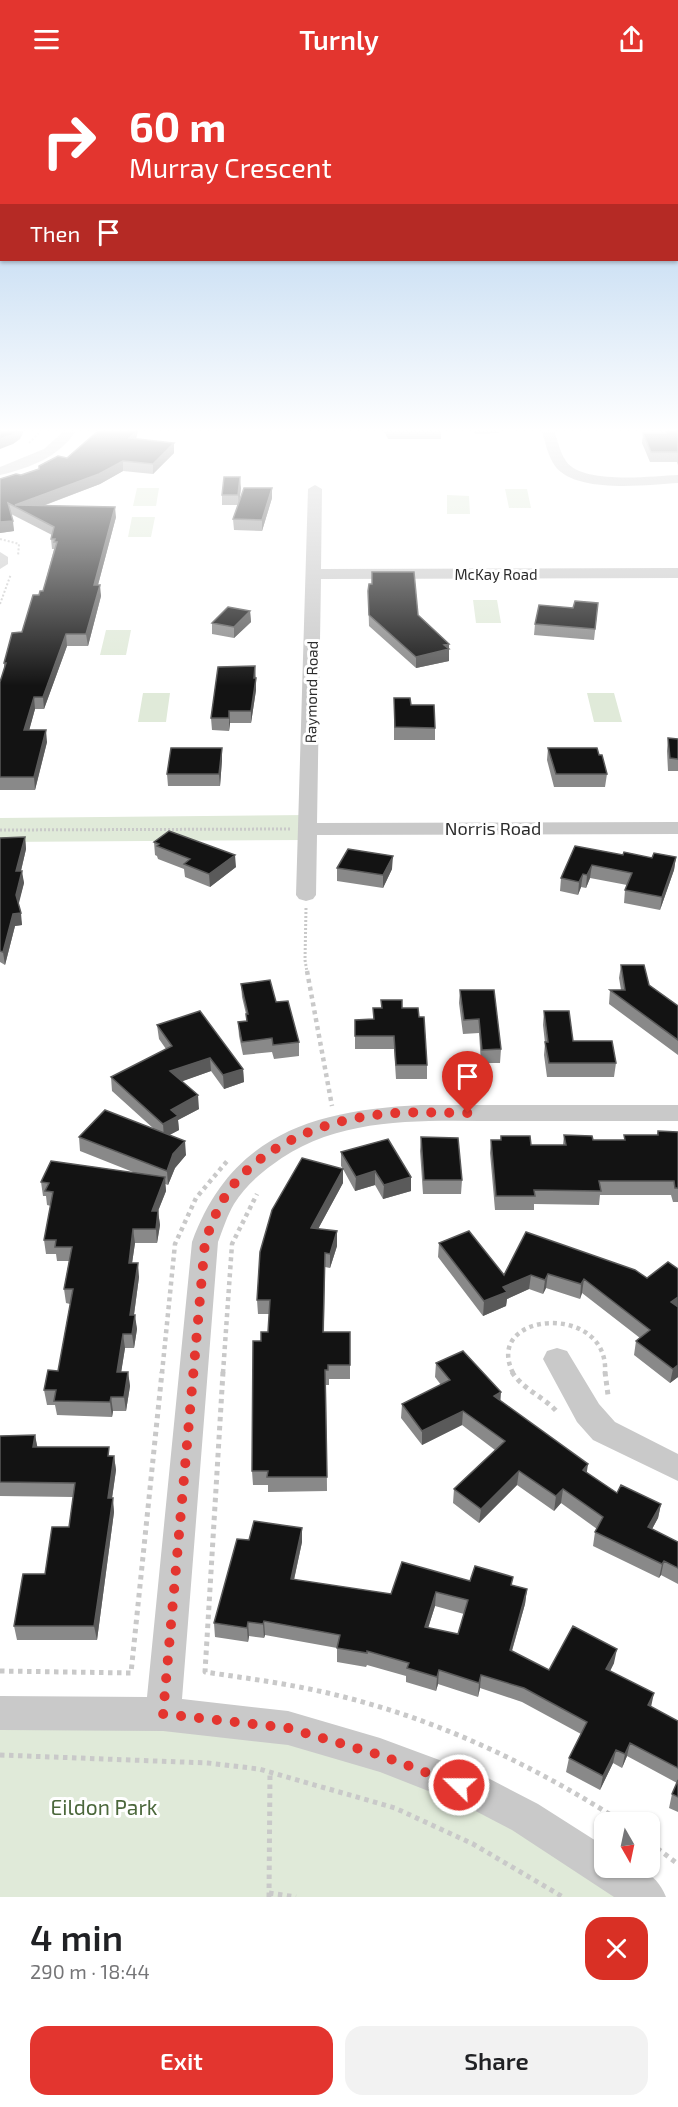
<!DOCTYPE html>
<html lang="en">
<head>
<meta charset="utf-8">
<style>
	:root { --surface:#fff; --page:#f2f2f2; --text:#202124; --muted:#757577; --accent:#e3352f }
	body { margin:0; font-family:"Exo 2",sans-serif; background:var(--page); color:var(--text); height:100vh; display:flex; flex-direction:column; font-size:22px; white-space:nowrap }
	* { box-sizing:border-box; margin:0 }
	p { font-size:20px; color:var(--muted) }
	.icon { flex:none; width:33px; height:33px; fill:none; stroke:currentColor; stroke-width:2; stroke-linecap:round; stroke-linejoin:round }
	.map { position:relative; height:1819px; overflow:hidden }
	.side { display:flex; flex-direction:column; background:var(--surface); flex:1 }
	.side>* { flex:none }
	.hud { position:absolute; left:0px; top:0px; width:678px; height:183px; box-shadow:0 2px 4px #0004; background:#e3352f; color:#fff; overflow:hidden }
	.needle { width:39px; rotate:171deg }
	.fabs { position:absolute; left:594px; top:1734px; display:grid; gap:12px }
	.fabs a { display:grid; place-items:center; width:66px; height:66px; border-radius:12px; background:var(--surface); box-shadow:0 2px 4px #0004; font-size:30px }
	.pin { position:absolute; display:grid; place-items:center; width:51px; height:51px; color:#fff; margin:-62px -26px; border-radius:50% 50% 50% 0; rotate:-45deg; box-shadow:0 0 6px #0007 }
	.pin .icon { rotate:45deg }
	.me { position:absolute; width:66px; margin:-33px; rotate:292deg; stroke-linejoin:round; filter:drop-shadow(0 0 4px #0008) }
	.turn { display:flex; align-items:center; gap:21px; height:126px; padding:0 30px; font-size:27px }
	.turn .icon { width:78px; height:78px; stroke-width:2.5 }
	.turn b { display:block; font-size:42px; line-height:51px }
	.then { display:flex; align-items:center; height:57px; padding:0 30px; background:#0003; gap:12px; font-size:22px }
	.round { display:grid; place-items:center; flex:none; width:63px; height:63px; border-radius:18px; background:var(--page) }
	.overview { display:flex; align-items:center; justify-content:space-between; height:102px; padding:0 30px }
	h1 { font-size:36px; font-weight:600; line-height:45px }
	.action { display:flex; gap:12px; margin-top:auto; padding:12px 30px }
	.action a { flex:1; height:69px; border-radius:18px; background:var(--accent); color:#fff; font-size:24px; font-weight:600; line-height:69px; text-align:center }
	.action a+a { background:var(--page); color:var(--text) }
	header { display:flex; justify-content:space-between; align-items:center; height:78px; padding:0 30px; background:var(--accent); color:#fff; font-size:27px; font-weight:600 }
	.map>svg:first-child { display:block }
	.green { fill:#e0ead9 }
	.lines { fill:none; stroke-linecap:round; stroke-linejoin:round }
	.path-far3 { stroke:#c9c9c9; stroke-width:2; stroke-dasharray:2 2; stroke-linecap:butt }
	.path-far2 { stroke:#c9c9c9; stroke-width:3; stroke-dasharray:2 2; stroke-linecap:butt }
	.path-far1 { stroke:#c9c9c9; stroke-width:4.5; stroke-dasharray:4 4; stroke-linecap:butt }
	.path { stroke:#c9c9c9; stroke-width:5; stroke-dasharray:4.5 4.5; stroke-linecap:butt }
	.minor { fill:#c9c9c9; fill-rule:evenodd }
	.wall { fill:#898989; fill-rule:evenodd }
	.shaded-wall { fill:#5a5a5a }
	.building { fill:#131313; stroke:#5a5a5a; stroke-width:1.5; fill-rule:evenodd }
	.route { stroke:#e3352f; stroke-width:10; stroke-dasharray:0 18 }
	.labels { text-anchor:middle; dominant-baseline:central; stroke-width:6; stroke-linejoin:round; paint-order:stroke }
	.far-street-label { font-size:15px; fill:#2c2c2c; stroke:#fff }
	.street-label { font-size:18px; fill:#2c2c2c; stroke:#fff }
	.near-park-label { font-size:21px; fill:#4b673b; stroke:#fff }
</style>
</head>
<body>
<header><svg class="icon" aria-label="menu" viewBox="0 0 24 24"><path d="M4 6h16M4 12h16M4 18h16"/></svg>Turnly<svg class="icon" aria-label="share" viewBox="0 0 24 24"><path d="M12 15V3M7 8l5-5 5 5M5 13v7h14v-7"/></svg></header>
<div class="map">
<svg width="678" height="1819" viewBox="0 0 678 1819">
	<rect width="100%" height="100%" fill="#fff"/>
	<path class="green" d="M137 410H159L156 428H133Z
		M505 411H527L531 430H509Z
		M447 417 469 418 470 436H447Z
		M132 439H155L151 459H128Z
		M473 522H497L501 545H476Z
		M106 552H131L126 577H100Z
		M143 615H170L166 644H138Z
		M587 615H614L622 644H594Z
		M309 737 308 762 0 764V740Z
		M0 1636 288 1650 569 1766 647 1819H0Z"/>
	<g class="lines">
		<path class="path-far3" d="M29 365 41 353
			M0 461 19 466 18 478
			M0 526 11 496"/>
		<path class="path-far2" d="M0 752 290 751
			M306 830 305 882 307 894"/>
		<path class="path-far1" d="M307 893 332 1028
			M162 1295 175 1166 196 1120 228 1082
			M223 1295 232 1166 257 1116
			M513 1295C482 1233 610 1224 605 1295"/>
		<path class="path" d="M223 1294 205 1594C252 1601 298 1607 344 1619 444 1644 536 1689 622 1744
			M512 1294C523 1312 545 1319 558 1335
			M605 1294 608 1317
			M0 1593 131 1595 162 1294
			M0 1677 208 1685 259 1691 395 1730 473 1766 563 1819
			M650 1765 678 1786
			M269 1815 296 1819
			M269 1819 270 1695"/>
		<path class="minor" d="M64 353H76C59 379 30 390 0 397V389L44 371Z
			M542 353H554C558 363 560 375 566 383 582 407 652 398 678 397V405C647 407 576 416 555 388 548 378 545 364 542 353Z
			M315 407 322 411 321 491 678 490V500L321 501 317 745 678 744V756L317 757 316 817 313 821 306 823 299 821 296 817 308 411Z
			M0 474 8 479V486L0 491Z
			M421 1027H678V1043C620 1043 562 1043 505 1043 426 1043 338 1036 272 1087 258 1097 243 1111 234 1126 227 1138 223 1151 218 1164L182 1621 288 1633 380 1660 488 1700 538 1726 604 1768V1790C633 1790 654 1789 666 1819H614L512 1752 464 1727 380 1694 288 1667 163 1653 0 1652V1618L147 1619 192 1164C231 1056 315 1032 421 1027Z
			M557 1270 567 1273 599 1326 615 1344 678 1376V1403L593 1362 577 1344 543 1281 547 1273Z"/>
	</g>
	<path class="wall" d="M384 353H441V361H388Z
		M473 353H499V355L475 356Z
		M661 353H678V387L677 384H650L642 365 643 355H661Z
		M136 361 174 375 153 396 123 393 100 406 43 428 116 439 98 507 101 518 88 568H67L44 631H35L29 652 47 664 35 712H0V604L4 591V585L22 554 39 517 43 513 54 471H52L51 461 52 457 11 436 14 453 0 455V401L21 397 67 380Z
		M241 410 239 424 272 420 262 453 234 452 233 441 238 427H222V417Z
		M372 494 449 566V583L416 590 369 548 368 513 372 506Z
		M250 533 251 544 234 560 212 556V545Z
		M597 536 594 562 534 557 535 546Z
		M255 588 256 612 251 645H230L229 653 212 652 211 640Z
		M394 620 411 627 435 650V662H394Z
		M668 660 678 661V693H668L667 673Z
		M222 670V682L220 708H168L167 696Z
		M548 670 599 677 607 696 605 709H554L547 682Z
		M25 759 26 771 21 793 24 805 18 826 22 847 15 848 5 887 0 884V760Z
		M154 764 236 789 210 809 185 799 184 791 158 781 157 778 155 777Z
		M575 768 623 777 652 780 676 779 674 792 660 832 624 825 625 812 627 807 590 800 586 810 581 809 578 817 560 813 561 800Z
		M337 790 392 791 383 810 337 803Z
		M621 887 678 928V977L609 926 610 912H621L619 900Z
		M241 906 276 924 299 964V978L274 981 272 974 243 977 239 958 238 944 246 943V936L242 919Z
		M460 912 501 971 500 985H481L479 955 463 956 459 925Z
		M381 922 402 930 419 939 427 987V1001H396L394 971H355V942L373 941V930H381Z
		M544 933 573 963 616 985 614 999H547L544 977 545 965 543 947Z
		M157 947 243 991 244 1004 224 1011 211 993 182 1003 199 1031 178 1042 179 1052 169 1057 186 1077 175 1090 168 1107 165 1106 166 1113 158 1133 160 1147 157 1165H135L132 1185 139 1199 134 1237 137 1251 134 1270H125L121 1294H128L130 1308 126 1333H113L112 1339 57 1337 55 1327H47L44 1312 58 1293 70 1226 66 1225 64 1211 69 1183H57L56 1176H46L44 1162 51 1128 47 1127 46 1118H43L41 1104 138 1096 80 1073 79 1059 154 1051 112 1013 111 999 166 971 159 961Z
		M658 1053 678 1054V1124H673L671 1117H600L599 1127 534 1126V1132H495L490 1075 491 1062 531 1067H563L564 1057 593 1062H624V1057H657Z
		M421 1059 462 1102 461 1116H423L420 1073Z
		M341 1074 411 1113 383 1121 375 1107 355 1113 343 1091V1105L318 1151 337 1168 330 1190 325 1189 324 1254H350V1301H329V1307H326L327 1413 268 1414V1407H253L252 1393 261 1263 268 1254 269 1236H258L257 1222 343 1091 341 1088Z
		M526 1154 647 1200 678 1191V1299L670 1305 634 1277 636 1263 640 1260 582 1215 580 1221 546 1210 543 1216 529 1211 507 1221 506 1228 483 1238 438 1179 439 1165 504 1197Z
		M436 1285 500 1323 587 1395 617 1415 661 1426 658 1440 652 1451 678 1464V1506L661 1497 659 1500 593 1468 595 1454 597 1451 561 1425 554 1433 517 1407 479 1445 453 1425 454 1411 495 1372 462 1347 422 1367 401 1340 402 1326 441 1307 435 1299Z
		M35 1357 37 1369 114 1378 116 1392 112 1420 114 1434 97 1562H17L14 1548 45 1496 69 1449 73 1419 0 1418V1358Z
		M249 1462 302 1464 294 1502 391 1516 470 1503 512 1507 527 1511 525 1526 512 1573 549 1592 614 1585 610 1593 651 1629 678 1643V1734L669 1730 672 1716 677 1705 627 1678 622 1690 613 1685 600 1712 566 1694 569 1680 581 1656 522 1624 480 1610 478 1619 438 1606 436 1613 406 1604V1598L367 1587 366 1589 337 1584V1570L265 1557 264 1560 249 1558 248 1564 215 1559 214 1545ZM435 1528 464 1536 458 1556 428 1550Z"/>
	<path class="shaded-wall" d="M17 353H24L20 361 13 366 0 371V361Z
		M135 353H138L135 365 129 360Z
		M174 365V375L153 396V386Z
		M123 383V393L100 406 26 434 15 427Z
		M240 399 241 410 239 427 238 417Z
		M272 410V420L262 453V442Z
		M115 429 116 439 95 518 94 507Z
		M13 443 14 453 0 455V444Z
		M100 507 101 518 88 568 86 556Z
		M250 533 251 544 234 560V549Z
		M66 556 67 568 44 631 43 619Z
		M449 566V583L416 590V579Z
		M255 588 256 612 251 645V633Z
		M34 619 35 631 26 664 24 652Z
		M229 633 230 645 229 653Z
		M46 652 47 664 35 712 34 699Z
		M222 670V682L220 708 219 696Z
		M25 759 26 771 18 805 16 793Z
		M235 777 236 789 210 809 209 796Z
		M393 778 392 791 383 810V797Z
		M676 779 674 792 660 832 662 819Z
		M592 787 590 800 586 810 587 797Z
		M22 793 24 805 18 829 16 817Z
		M583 796 581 809 578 817 579 804Z
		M21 835 22 847 15 848 5 887 3 874 13 836Z
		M210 980 211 993 172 1007 170 993Z
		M243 991 244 1004 224 1011 223 997Z
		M198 1017 199 1031 178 1042 179 1052 164 1060 163 1046 171 1032Z
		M185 1063 186 1077 175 1090 168 1107 167 1093 173 1076Z
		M343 1091V1105L311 1164V1150Z
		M375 1093V1107L355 1113 356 1099Z
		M165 1099 166 1113 158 1133 160 1147 157 1165 156 1151 152 1133Z
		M411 1099V1113L383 1121 384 1107Z
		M133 1151 135 1165 130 1199 129 1185Z
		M337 1153V1168L330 1190V1176Z
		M138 1185 139 1199 132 1251 130 1237Z
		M548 1196 546 1210 543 1216 545 1202Z
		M531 1197 529 1211 507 1221 506 1228 483 1238 484 1223 503 1209Z
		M584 1201 582 1215 580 1221 581 1206Z
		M678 1219V1231L671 1224Z
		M135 1237 137 1251 134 1270 132 1256Z
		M123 1256 125 1270 119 1308 117 1294Z
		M678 1287V1299L670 1305 673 1291Z
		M128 1294 130 1308 126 1333 124 1319Z
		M501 1314 500 1329 494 1318Z
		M111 1319 113 1333 112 1339 110 1324Z
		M463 1333 462 1347 422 1367V1353Z
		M35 1357 38 1372 33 1369Z
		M114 1378 116 1392 110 1434 108 1420Z
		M588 1386 586 1400 583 1392Z
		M519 1393 517 1407 479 1445 481 1431Z
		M563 1411 561 1425 554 1433 556 1418Z
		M113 1420 114 1434 97 1562 94 1548Z
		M661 1426 658 1440 645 1464 648 1449Z
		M302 1450V1464L291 1515V1501Z
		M664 1483 661 1497 659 1500 662 1486Z
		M527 1511 525 1526 508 1586 510 1572Z
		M436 1514 435 1528 424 1563 425 1549Z
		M264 1543 265 1557 264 1560 263 1546Z
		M248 1544 249 1558 248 1564 247 1550Z
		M617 1571 614 1585 604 1605 606 1591Z
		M439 1592 438 1606 436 1613 437 1599Z
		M481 1597 480 1610 478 1619 479 1605Z
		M654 1615 651 1629 648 1627Z
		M630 1665 627 1678 622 1690 625 1676Z
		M616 1672 613 1685 600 1712 603 1698Z"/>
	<path class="building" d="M0 353H17L12 357 0 361Z
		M98 353H135L134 356 129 360 174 365 153 386 123 383 99 396 15 427 115 429 94 507H100L86 556H66L43 619H34L24 652H46L34 699H0V604L6 585H4L12 555 22 554 33 517H39L40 513H43L57 464H54L55 461H51L54 449 8 425 13 443 0 444V401L16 396 21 397 39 391V388L58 378 67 380Z
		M665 353H678V374H651L643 355H666Z
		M224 399H240L238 417H222Z
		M244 410H272L262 442 233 441Z
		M372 494H414L418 537 449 566 444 567 449 571 416 579 369 537 368 513 369 506H372Z
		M575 523 598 525 595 551 535 546 539 527 573 530Z
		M228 529 250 533 234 549 212 545Z
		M255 588 254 600H256L251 633H229V640H211L218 589Z
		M394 620H410L411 627H434L435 650 395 649Z
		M668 660 678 661V681L670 680Z
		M171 670H222L219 696H167Z
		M548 670H597L599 677H602L607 696H556Z
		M169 753 235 777 209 796 184 786 190 781 157 768 159 766 154 764Z
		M25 759 16 793H22L16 817 21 835 13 836 3 874 0 873V760Z
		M575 768 623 777 624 774 652 780 654 775 676 779 662 819 625 812 632 795 592 787 587 797 583 796 579 804 561 800Z
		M348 771 393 778 383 797 337 790Z
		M621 887H644L649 907 678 928V962L610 912H625Z
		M270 902 276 924 288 923 299 964 273 967 272 960 242 964 238 944 247 943 246 936H248L241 906Z
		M460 912H494L501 971 482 972 479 941 464 942Z
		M381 922H402V930H418L419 939H424L427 987H396L394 958H355V942L374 941 373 930H382Z
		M200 933 243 991 223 997 210 980 170 993 198 1017 171 1032 178 1038 163 1046 111 999 172 968 157 947Z
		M544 933H569L573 963H612L616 985H549L545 964H548Z
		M105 1032 185 1063 173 1076 167 1093 79 1059Z
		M658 1053 678 1054V1110H675L674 1103H599L601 1113 534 1112 535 1118H496L491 1062H501V1058H530L531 1067H566L564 1057 592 1058 593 1062H625L624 1057H658Z
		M421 1059 458 1060 462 1102H424Z
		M388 1061 411 1099 384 1107 375 1093 356 1099 341 1074Z
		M302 1080 343 1091 311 1150 337 1153 330 1176 325 1175 323 1254H350V1287H328V1292H325L327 1399H267L268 1393H252L253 1263H261V1254H268L270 1222H257L260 1174 272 1132Z
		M51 1083 165 1099 152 1133H158L156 1151H133L129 1185H138L130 1237H135L132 1256H123L117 1294H128L124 1319H111L110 1324 54 1323 56 1312H44L48 1292 58 1293 73 1211H64L72 1169H55L56 1162H44L53 1114 45 1113 49 1105 41 1104Z
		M469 1153 504 1197 526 1154 635 1192 647 1200 668 1184 678 1191V1219L671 1224 678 1229V1287L673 1291 636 1263 650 1252 584 1201 581 1206 548 1196 545 1202 531 1197 503 1209 507 1214 484 1223 439 1165Z
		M463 1273 501 1314 494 1318 588 1386 583 1392 617 1415 621 1407 661 1426 648 1449 678 1464V1490L664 1483 662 1486 595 1454 603 1439 563 1411 556 1418 519 1393 481 1431 454 1411 505 1363 463 1333 422 1353 402 1326 450 1302 436 1285Z
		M35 1357 33 1369H109L108 1378H114L108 1420H113L94 1548H14L23 1496H45L52 1449H69L75 1405 0 1404V1358Z
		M254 1443 302 1450 291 1501 391 1516 402 1484 470 1503 475 1488 513 1499 511 1507 527 1511 510 1572 549 1592 573 1548 617 1571 606 1591 654 1615 648 1627 678 1643V1690L630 1665 625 1676 616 1672 603 1698 569 1680 587 1644 524 1610 481 1597 479 1605 439 1592 437 1599 407 1590 409 1585 367 1573V1575L337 1570 340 1557 264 1543 263 1546 248 1544 247 1550 214 1545 237 1461 249 1462ZM436 1514 468 1522 458 1556 425 1549Z
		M678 1702V1719L672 1716Z"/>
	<linearGradient id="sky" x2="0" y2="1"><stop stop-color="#9ac2e9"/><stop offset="0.58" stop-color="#fff"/><stop offset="1" stop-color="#fff" stop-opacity="0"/></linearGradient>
	<rect width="678" height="608" fill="url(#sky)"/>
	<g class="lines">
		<path class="route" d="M459 1707 380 1677 288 1650 163 1636 205 1164C212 1144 220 1123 234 1106 270 1063 330 1041 385 1036 412 1033 440 1035 468 1035"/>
	</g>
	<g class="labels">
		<g class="far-street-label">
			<text x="496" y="496">McKay Road</text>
			<text transform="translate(311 614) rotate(-89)">Raymond Road</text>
		</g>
		<g class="street-label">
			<text x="493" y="750">Norris Road</text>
		</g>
		<g class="near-park-label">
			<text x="104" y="1728">Eildon Park</text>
		</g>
	</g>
</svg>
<div class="fabs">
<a><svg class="needle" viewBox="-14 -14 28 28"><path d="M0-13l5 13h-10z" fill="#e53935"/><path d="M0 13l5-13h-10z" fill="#757577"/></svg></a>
</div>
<div class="pin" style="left:468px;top:1035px;background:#d93025"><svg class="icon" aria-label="arrive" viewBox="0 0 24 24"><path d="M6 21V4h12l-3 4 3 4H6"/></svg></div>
<svg class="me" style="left:459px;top:1707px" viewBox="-20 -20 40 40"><circle r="17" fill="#e3352f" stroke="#fff" stroke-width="3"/><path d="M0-11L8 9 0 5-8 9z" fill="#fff"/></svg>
<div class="hud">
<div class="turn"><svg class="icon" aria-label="right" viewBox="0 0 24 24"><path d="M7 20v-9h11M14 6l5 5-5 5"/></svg><div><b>60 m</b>Murray Crescent</div></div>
<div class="then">Then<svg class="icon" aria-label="arrive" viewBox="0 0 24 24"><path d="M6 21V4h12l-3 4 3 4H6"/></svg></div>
</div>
</div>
<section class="side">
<div class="overview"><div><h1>4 min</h1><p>290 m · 18:44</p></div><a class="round" style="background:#d93025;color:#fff"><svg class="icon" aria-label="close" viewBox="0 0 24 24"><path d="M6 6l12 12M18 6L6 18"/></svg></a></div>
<div class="action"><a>Exit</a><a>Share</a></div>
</section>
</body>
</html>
